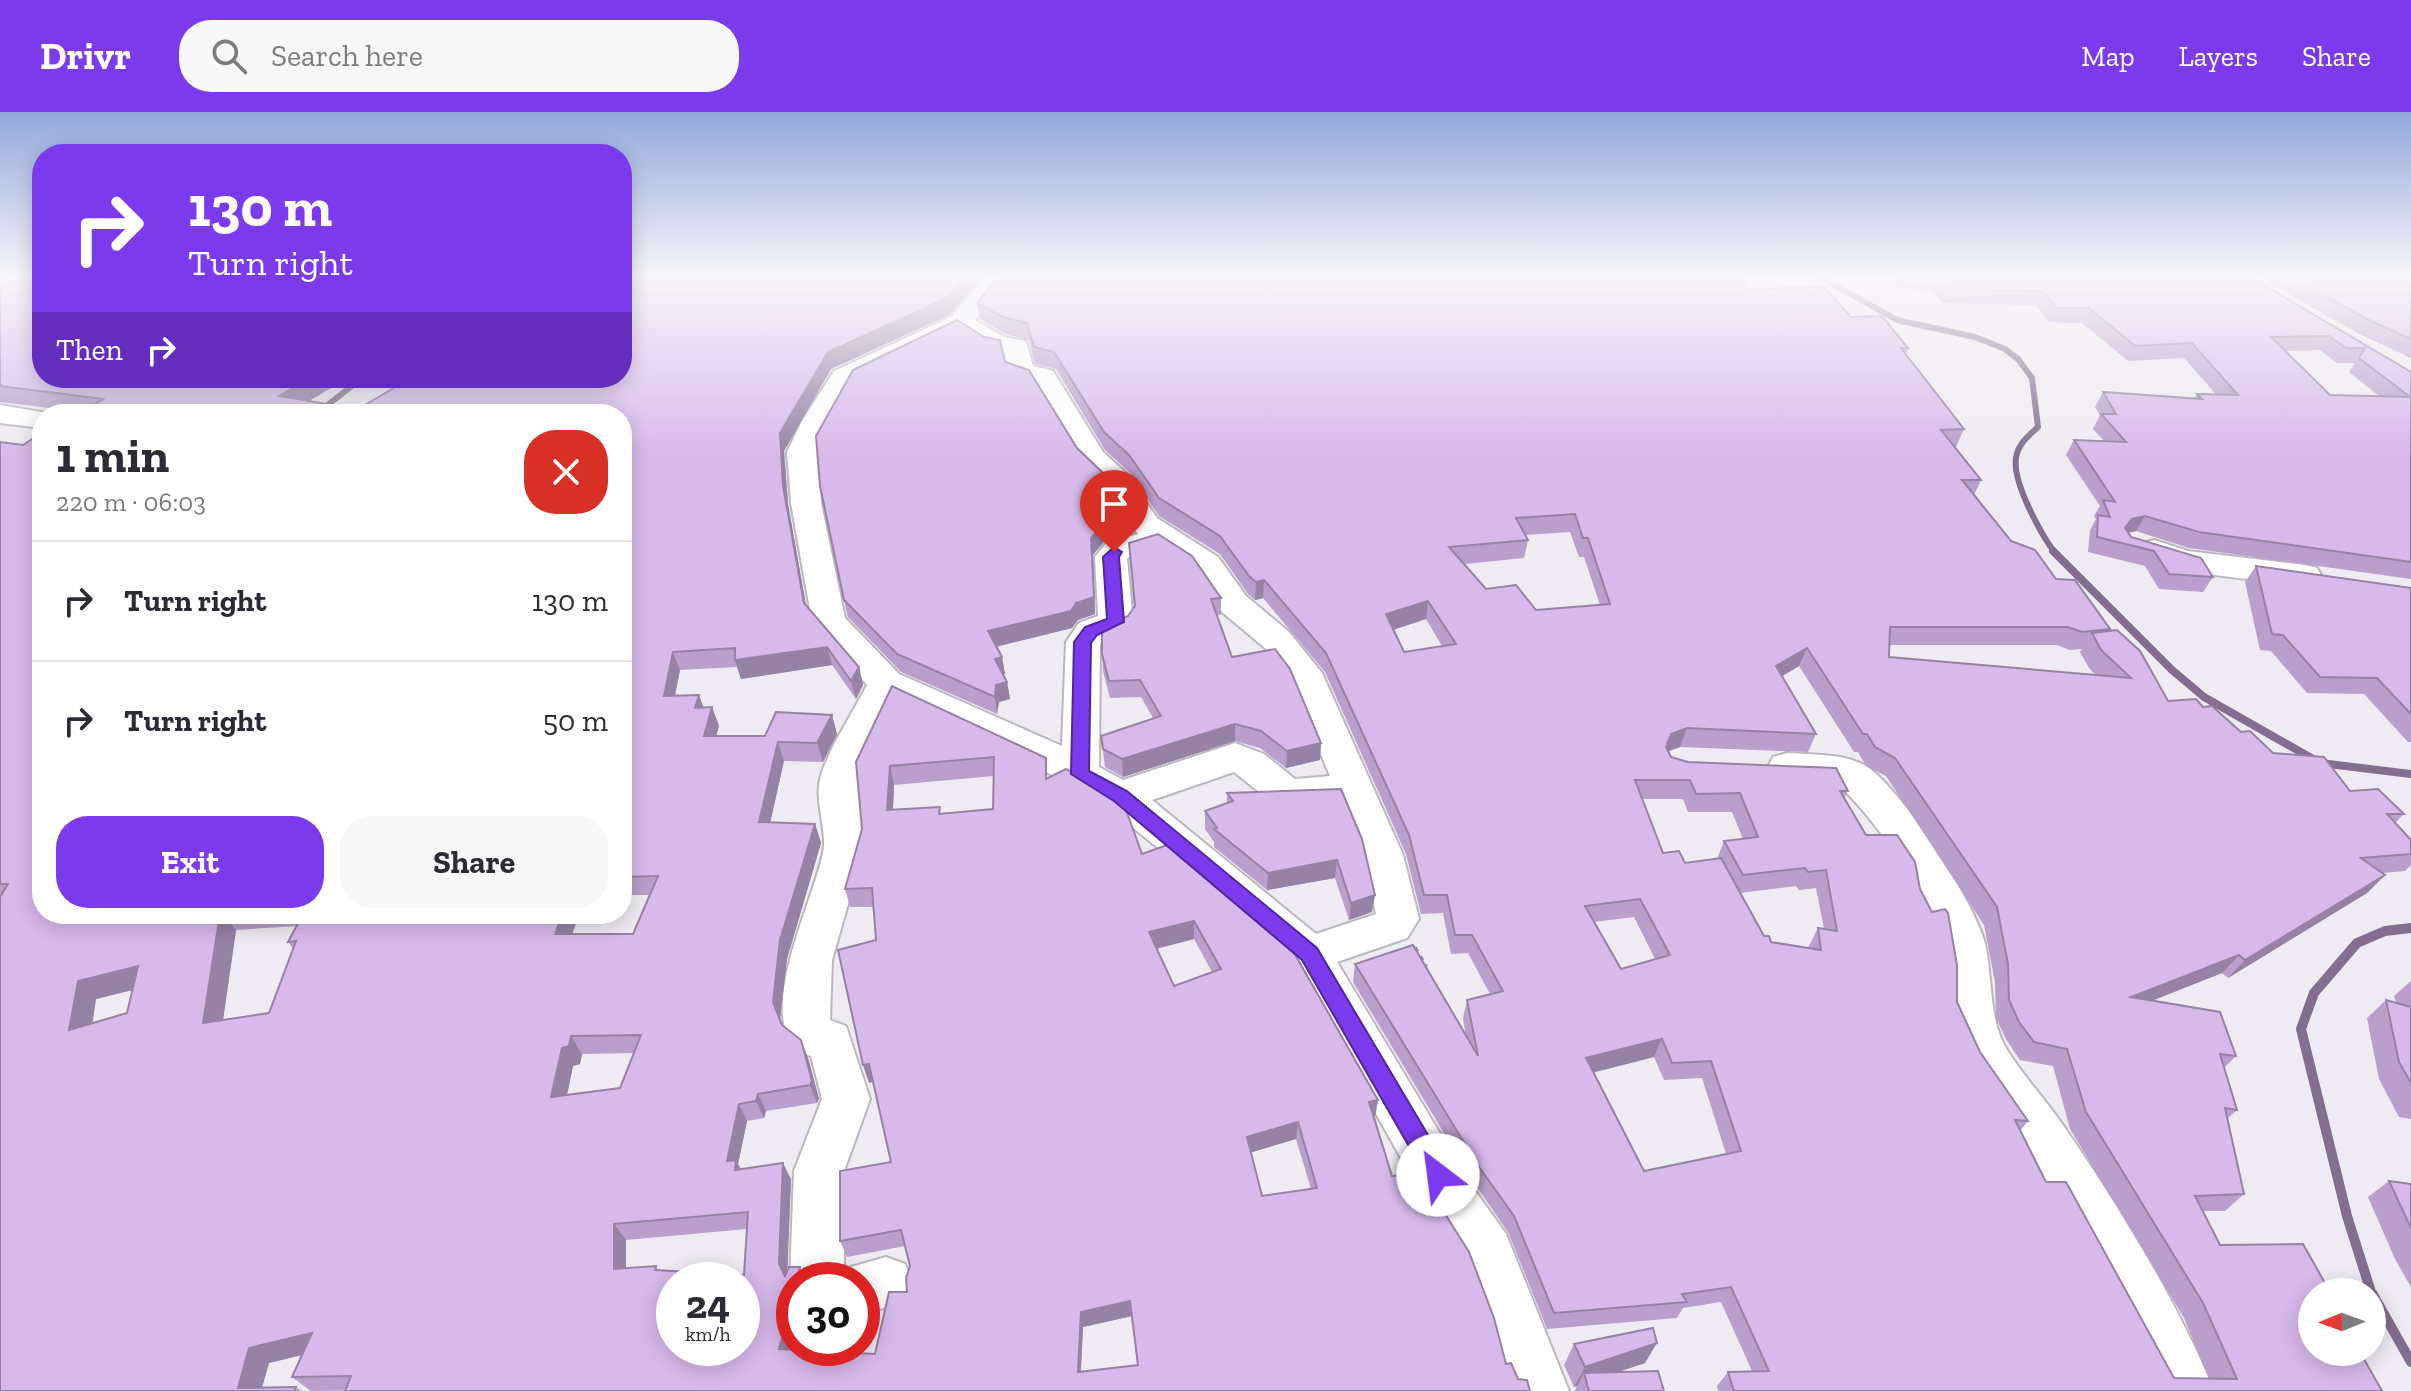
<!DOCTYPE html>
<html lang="en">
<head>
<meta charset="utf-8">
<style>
	:root { --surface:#fff; --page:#f7f7f7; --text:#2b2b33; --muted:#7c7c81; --line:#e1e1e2; --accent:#7c3aed }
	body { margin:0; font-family:"Zilla Slab",serif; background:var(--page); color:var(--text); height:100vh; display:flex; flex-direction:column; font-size:30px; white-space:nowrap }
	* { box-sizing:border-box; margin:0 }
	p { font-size:26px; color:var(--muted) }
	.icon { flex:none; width:44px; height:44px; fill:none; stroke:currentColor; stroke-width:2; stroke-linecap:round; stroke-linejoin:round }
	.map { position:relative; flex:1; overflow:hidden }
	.details { position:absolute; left:32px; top:292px; width:600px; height:520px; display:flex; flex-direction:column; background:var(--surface); border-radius:32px; box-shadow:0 4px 20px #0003 }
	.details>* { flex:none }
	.top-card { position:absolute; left:32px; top:32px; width:600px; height:244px; border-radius:32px; box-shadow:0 4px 20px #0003; background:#7c3aed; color:#fff; overflow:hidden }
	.needle { width:52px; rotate:269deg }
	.tools { position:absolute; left:2298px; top:1166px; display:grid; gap:16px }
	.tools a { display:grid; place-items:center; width:88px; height:88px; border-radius:50%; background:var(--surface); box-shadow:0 4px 20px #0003; font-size:40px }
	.speed { position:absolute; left:656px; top:1150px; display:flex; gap:16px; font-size:40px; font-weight:700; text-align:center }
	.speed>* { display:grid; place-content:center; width:104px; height:104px; border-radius:50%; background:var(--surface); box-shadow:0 4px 20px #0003; line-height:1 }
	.speed small { font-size:20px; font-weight:400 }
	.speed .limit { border:12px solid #d22; background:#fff; color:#111 }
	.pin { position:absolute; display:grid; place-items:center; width:68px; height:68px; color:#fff; margin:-82px -34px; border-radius:50% 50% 50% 0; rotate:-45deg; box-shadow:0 0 8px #0007 }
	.pin .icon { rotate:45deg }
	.me { position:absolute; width:88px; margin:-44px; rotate:330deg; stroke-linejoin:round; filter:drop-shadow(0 0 6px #0008) }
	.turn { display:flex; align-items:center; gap:28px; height:168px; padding:0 24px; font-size:36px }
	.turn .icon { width:104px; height:104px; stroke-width:2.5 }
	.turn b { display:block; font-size:56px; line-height:68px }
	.then { display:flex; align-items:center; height:76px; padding:0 24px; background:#0003; gap:16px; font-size:30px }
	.round { display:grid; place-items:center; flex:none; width:84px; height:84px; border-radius:32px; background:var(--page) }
	.summary { display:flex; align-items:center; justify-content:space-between; height:136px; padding:0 24px }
	h1 { font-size:48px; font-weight:700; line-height:60px }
	.primary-button { display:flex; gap:16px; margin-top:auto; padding:16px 24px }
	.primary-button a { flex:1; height:92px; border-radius:32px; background:var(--accent); color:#fff; font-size:32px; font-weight:700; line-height:92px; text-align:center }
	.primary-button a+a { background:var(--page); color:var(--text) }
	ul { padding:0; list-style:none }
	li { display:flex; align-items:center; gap:24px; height:120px; padding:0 24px; border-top:2px solid var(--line) }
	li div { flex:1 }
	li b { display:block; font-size:30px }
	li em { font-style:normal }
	header { display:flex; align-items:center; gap:48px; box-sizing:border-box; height:112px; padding:0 40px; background:var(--accent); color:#fff }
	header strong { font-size:38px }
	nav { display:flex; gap:44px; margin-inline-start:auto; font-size:28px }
	.search { width:560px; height:72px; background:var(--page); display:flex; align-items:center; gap:20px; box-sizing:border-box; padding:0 28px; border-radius:32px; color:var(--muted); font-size:30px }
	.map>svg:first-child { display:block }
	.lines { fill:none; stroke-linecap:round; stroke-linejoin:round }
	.stream-far2 { stroke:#836e91; stroke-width:6 }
	.stream-far1 { stroke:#836e91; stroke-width:8 }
	.stream { stroke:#836e91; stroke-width:10 }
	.minor-casing { stroke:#bbb7be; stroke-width:4 }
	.path { stroke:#8d8b8f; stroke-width:6; stroke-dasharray:5 5; stroke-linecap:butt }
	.minor { fill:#fff; fill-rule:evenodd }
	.wall { fill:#b99fcb; fill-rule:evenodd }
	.shaded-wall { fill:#9682a5 }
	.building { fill:#d7b9ec; stroke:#9682a5; stroke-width:2; fill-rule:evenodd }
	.route { fill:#7c3aed; stroke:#51269a; stroke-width:2 }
</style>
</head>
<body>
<header>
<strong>Drivr</strong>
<div class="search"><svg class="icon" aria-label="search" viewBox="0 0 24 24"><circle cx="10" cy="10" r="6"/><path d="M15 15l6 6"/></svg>Search here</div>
<nav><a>Map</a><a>Layers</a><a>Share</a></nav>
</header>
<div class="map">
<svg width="2411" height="1279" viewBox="0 0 2411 1279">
	<rect width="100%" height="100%" fill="#efebf2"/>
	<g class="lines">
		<path class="stream-far2" d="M1822 166 1897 208 1975 225 2005 237 2018 247 2032 266 2038 315C2028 324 2018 332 2016 346 2012 370 2041 422 2055 441
			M334 302 325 295 362 266"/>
		<path class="stream-far1" d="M2053 439 2172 558 2204 585 2320 651 2411 662"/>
		<path class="stream" d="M2371 1180 2347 1104 2301 917 2314 881 2357 831 2385 819 2411 816
			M2372 1181 2411 1250"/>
		<defs>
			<path id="minor" d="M984 166H1009L975 208 1004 225 1026 229 1033 254 1053 259 1103 340 1127 362 1157 406 1218 445 1246 484 1289 520 1322 561 1403 743 1419 807 1407 826 1337 850 1471 1073 1506 1122 1569 1279H1513L1467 1155 1435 1107 1294 855 1184 757 1106 694 1029 650 895 589 858 668 864 736 832 848 830 908 846 914 870 987 844 1059V1157L886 1145 905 1152 913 1171 905 1190 862 1202V1168H794V1177L790 1168 794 1059 822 987 811 944C742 920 820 780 824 734 825 713 815 687 820 667 828 637 853 601 867 573L812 509 791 391 787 340 802 309 834 259 951 205ZM959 220 988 238 1004 241 1010 265 1033 271 1081 351 1105 374 1138 422 1107 430 1095 445 1098 504 1079 511 1066 530 1062 634 899 562 845 506 821 391 817 340 854 271ZM1159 436 1194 459 1222 500 1265 536 1292 573 1330 664 1295 667 1264 642 1235 631 1123 668 1099 655 1100 531 1128 518 1133 510 1127 446ZM1234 660 1269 688 1294 695 1341 690 1363 743 1376 802 1316 822 1152 688Z
				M0 293 53 302H42V316L0 311Z
				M2154 428 2188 439 2305 453 2317 456 2321 463 2317 470 2305 473C2273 469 2154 462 2138 438L2143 431Z
				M1787 641C1813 643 1841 641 1864 653 1898 671 1977 794 1985 832 1993 866 1988 907 2007 938 2024 965 2047 989 2065 1016 2121 1098 2176 1187 2214 1279H2157C2120 1200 2078 1123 2032 1050 2011 1017 1984 989 1967 954 1947 914 1951 873 1942 830 1933 789 1871 701 1839 674L1773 665 1768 655 1773 645Z"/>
		</defs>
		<use href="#minor" class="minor-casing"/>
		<path class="path" d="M1414 836 1425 855"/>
		<use href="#minor" class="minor"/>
	</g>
	<path class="wall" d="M622 166H981L949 203 831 257 784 339 788 392 806 494 859 555 863 573 856 587 832 553 741 567 737 555 680 558 675 584 703 595H712L719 614 716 624H765L832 603 837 622 823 650 784 649 770 711 815 712 821 731 787 847 780 908 783 914 801 928 808 946 819 987 817 991 766 999 764 1006 747 1009 738 1052 741 1057 791 1067 787 1159 806 1168H794V1227L792 1237 875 1242 907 1180 910 1154 905 1134 847 1145 840 1129 891 1050 873 970 869 971 876 828 873 795H850L845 777 862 717 892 574 1048 666 1142 742 1378 988 1375 1005 1392 1064 1506 1252 1518 1267 311 1279 292 1265 302 1243 269 1251 262 1275H296L302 1279H0V330L42 802H579L572 822H633L650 783H622V302L83 300 0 290V178L348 266 309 289 351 296 363 294 401 271 385 266H622ZM994 664 993 697 941 702 893 698 894 673ZM297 814 288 830 293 836 269 901 223 908 236 818ZM1194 827 1212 860 1174 874 1157 837ZM133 878 127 901 92 911 96 887ZM634 941 620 976 567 983 573 954 580 952 582 942ZM1296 1027 1311 1077 1262 1084 1251 1040ZM747 1117 744 1163 659 1159 656 1154 626 1156V1128ZM1132 1204 1137 1253 1081 1259 1083 1215Z
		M1892 166H2252L2411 260V467L2189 436 2136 419 2128 421 2131 425 2213 465 2203 480 2159 477 2145 454 2088 440 2090 418 2096 407 2094 404 2100 394 2066 343 2074 328 2104 329 2093 317 2100 303 2095 295 2103 280 2194 287 2197 282H2216L2184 246 2128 249 2082 211 2049 210 2036 193 1943 191 1933 180 1899 175ZM2320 238 2337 251H2355L2349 260 2379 284 2330 283 2285 239Z
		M2261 166H2411V246L2357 221Z
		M1748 178 1851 205 1908 236 1906 243 1964 317 1956 335H1954L1981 368 1974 383 2011 429 2056 467 2110 517 2109 519 2168 589 2203 595 2273 641 2350 679 2404 702 2395 711 2411 728V753L2405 759 2383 761 2385 763 2367 781 2228 866 2222 861 2152 889 2236 944 2224 956 2237 998 2228 1006 2244 1082 2225 1099H2203L2220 1133 2312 1180 2382 1279H1718L1717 1274 1728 1260 1752 1259 1721 1190 1683 1196 1677 1206 1547 1217 1508 1120 1474 1071 1353 870 1355 852 1466 925 1463 906 1467 888 1490 882 1468 841 1451 842 1443 801 1421 802 1406 742 1325 560 1263 486 1255 488 1248 482 1220 442 1159 404 1129 360 1105 338 1056 257 1035 252 1029 228 1005 222 980 207 977 191ZM1570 420 1579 445H1584L1600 493 1536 498 1486 477 1464 452 1524 446 1528 428 1525 423ZM1426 507 1442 534 1404 540 1394 517ZM1889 533H2057L2070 538 2082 537 2080 540 2089 556 2096 563 1889 545ZM1799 554 1854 640H1858L1866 654 1886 664 1984 813 1995 870 1996 906 2006 927 2020 948 2053 954 2070 1017 2184 1206 2209 1267 2174 1266 2046 1070 2020 1019 2028 1009 1980 940 1957 890 1920 777 1866 723 1844 686 1848 679 1688 650 1671 645 1668 639 1680 635 1808 640 1816 622 1782 564ZM1642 687H1683L1688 700H1732L1743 727 1724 729 1717 747 1685 751 1663 741ZM1796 774 1799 778 1816 776 1824 817 1818 816 1808 836 1771 830 1764 824 1740 781ZM1634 805 1655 847 1621 857 1594 810ZM1654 945 1664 968 1702 966 1726 1042 1644 1059 1594 960Z
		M1005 250 1077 336 1133 420 1106 427 1093 443 1095 502 1078 508 1072 516 996 535 1002 545 1005 562H1003L1007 570 1010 587 999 590 997 602 901 560 848 505 844 488Z
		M1130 448 1221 486V503H1217L1232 545 1321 631 1320 648 1286 656 1260 636 1235 629 1123 665 1105 655 1101 624 1153 606 1141 585 1110 586 1103 559 1102 542 1134 495Z
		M2256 454 2411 476V630H2408L2364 582 2307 581 2271 539 2260 538 2245 470Z
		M1341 677 1372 800 1349 808 1335 766 1267 778 1214 735V730L1205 717V699L1227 692V681Z
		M2411 869V1007L2399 1005 2379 967 2367 906 2386 888 2396 891 2394 884Z
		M2389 1069 2411 1072V1175L2395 1147 2368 1085Z
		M1574 1232 1645 1251 1617 1260 1664 1279H1575L1577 1274 1574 1275 1564 1253Z"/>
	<path class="shaded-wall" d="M0 166H8L0 172Z
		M964 166H981L949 203 831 257 784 339 788 392 809 510 804 491 783 374 780 321 828 240Z
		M310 266H348L288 301 279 284Z
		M1132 404 1133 420 1106 427 1093 443 1095 502 1078 508 1072 516 990 536 988 519 1091 426 1105 410Z
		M2145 404 2136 419 2123 422 2116 432 2132 407Z
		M1264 468 1263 486 1255 488 1256 470Z
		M1428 489 1426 507 1384 521 1386 502Z
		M827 535 832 553 741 567 735 548Z
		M1807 536 1799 554 1768 573 1776 554Z
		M673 540 680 558 671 602 664 584Z
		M1002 545 1005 562 998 564 995 547Z
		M859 555 863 573 856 587 851 569Z
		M1007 570 1010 587 999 590 997 602 995 585 996 573Z
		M699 583 706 602 695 596Z
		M712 595 719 614 711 643 704 624Z
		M832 603 837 622 823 650 817 631Z
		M1235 612V629L1123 665 1122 647Z
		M1687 616 1680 635 1664 641 1671 622Z
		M778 630 784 649 766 729 759 710Z
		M1321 631 1320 648 1286 656 1287 639Z
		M890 654 894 673 892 717 887 698Z
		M815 712 821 731 787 847 780 908 789 931 773 890 780 828Z
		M1337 748 1335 766 1267 778 1268 761Z
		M2385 763 2367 781 2228 866 2245 848Z
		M1375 783 1372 800 1349 808 1351 791Z
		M220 802H223L236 818 220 929 203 911Z
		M563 802H579L566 840 555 822Z
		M1194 809V827L1150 838 1149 820Z
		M2239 843 2222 861 2115 903 2131 885Z
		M138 854 156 872 96 887 89 935 69 918 78 869Z
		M571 924 582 942 580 952 573 954 563 1002 551 985 562 936Z
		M1662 927 1654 945 1580 964 1586 946Z
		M801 928 808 946 819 987 817 991 810 973Z
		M869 952 875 969 869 971 863 953Z
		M758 982 766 999 764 1006 756 989Z
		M1378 988 1375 1005 1369 990Z
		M739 992 747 1009 738 1052 745 1065 744 1075 727 1049Z
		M1298 1010 1296 1027 1246 1042 1247 1025Z
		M783 1051 791 1067 787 1168 779 1152Z
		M614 1112 626 1128V1173L614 1157Z
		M800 1155 806 1168H797Z
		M794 1178V1227L788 1251 779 1237Z
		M1130 1189 1132 1204 1083 1215 1080 1274 1078 1260 1081 1200Z
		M312 1221 330 1236 269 1251 261 1279 238 1276 249 1236Z
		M1657 1231 1645 1251 1586 1271 1584 1261 1577 1274 1574 1275 1585 1255Z"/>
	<path class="building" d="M14 166H42V266H310L279 284 351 296 363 294 411 266H622V166H964L947 186 828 240 780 321 783 374 804 491 859 555 851 569 827 535 735 548V536L673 540 664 584 699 583 695 596 712 595 704 624H765L776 600 832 603 817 631 778 630 759 710 815 712 780 828 773 890 782 913 801 928 812 969 810 973 758 982 756 989 739 992 727 1049 736 1048 735 1058 783 1051 779 1152 785 1164 789 1155H800L797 1168H794V1178L779 1237 875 1242 889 1180H907L906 1166 910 1154 901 1118 840 1129V1059L891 1050 869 952 863 953 838 838 876 828 872 776 845 777 862 717 856 650 892 574 1046 646V667L1066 657 1103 678 1125 695 1142 742 1170 732 1293 839 1378 988 1369 990 1392 1064 1420 1062 1469 1140 1494 1206 1506 1252 1511 1251 1518 1267 1527 1268 1530 1279H345L351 1264 292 1265 312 1221 249 1236 238 1276 296 1275 294 1279H0V785L8 772H0V330L23 333 35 325 42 326V802H220L203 911 269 901 296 829 288 830 303 802H563L555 822H633L658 764 622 765V302H81L103 287 0 274V178ZM994 645 993 697 939 702 940 695 887 698 890 654ZM1194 809 1221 857 1174 874 1149 820ZM138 854 127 901 69 918 78 869ZM641 923 620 976 551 985 562 936 569 934 571 924ZM1298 1010 1317 1076 1262 1084 1247 1025ZM748 1100 744 1163 655 1158 656 1154 614 1157V1112ZM674 1168H742V1236H674ZM1130 1189 1138 1253 1078 1260 1081 1200Z
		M997 166H1745L1748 178 1823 174 1851 205 1882 204 1908 236H1901L1964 317 1941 318 1981 368H1962L2011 429 2035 438 2056 467 2075 468 2110 517 2082 520 2068 515H1890L1889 545 2131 566 2101 538 2092 521 2117 518 2140 539 2168 589 2196 587 2203 595 2212 594 2241 620 2250 619 2273 641 2324 645 2350 679 2378 677 2404 702H2387L2411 728V742L2361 746 2385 763 2245 848 2239 843 2131 885 2220 900 2236 944 2220 942 2237 998 2225 996 2244 1082 2195 1084 2220 1133 2303 1132 2330 1180H2312V1240H2360L2382 1279H1734L1728 1260 1769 1259 1731 1175 1682 1182 1687 1190 1554 1201 1514 1104 1479 1055 1355 852 1413 833 1478 944 1467 888 1503 879 1472 823H1455L1447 783H1424L1409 723 1326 541 1264 468 1256 470 1249 464 1220 424 1159 386 1129 343 1104 320 1054 240 1034 235 1027 211 1003 205 977 191ZM1575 402 1583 426H1588L1610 492 1536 498 1516 473 1486 477 1449 435 1528 428 1516 406ZM1428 489 1456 532 1404 540 1386 502ZM1807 536 1863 622H1867L1875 635 1895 646 1997 795 2008 852 2009 888 2019 910 2034 930 2067 937 2086 1000 2203 1191 2237 1267 2174 1266 2066 1070H2046L2015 1008 2028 1009 1980 940 1957 890V853L1948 801 1945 797 1932 800 1920 777 1915 750 1897 723H1866L1840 679H1848L1836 656 1688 650 1671 645 1666 635 1671 622 1687 616 1816 622 1776 554ZM1635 668H1690L1696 682 1740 681 1758 725 1724 729 1743 763 1805 756 1808 760 1826 758 1837 819 1818 816 1821 838 1771 830 1769 824H1764L1721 746 1685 751 1679 739 1663 741ZM1640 787 1670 843 1621 857 1585 794ZM1662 927 1672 951 1711 949 1741 1039 1644 1059 1586 946Z
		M1939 166H2252L2411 260V450L2199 420 2145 404 2132 407 2125 416 2131 425 2201 446 2213 465 2169 462 2154 439 2097 425 2098 403 2110 405 2103 388 2115 390 2074 328 2126 330 2101 302H2116L2103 280 2202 287 2197 282 2238 283 2192 231 2135 234 2089 196H2056L2043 179 1949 177ZM2329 224 2346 236H2365L2359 246 2410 285 2330 283 2271 225Z
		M2294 166H2411V227L2367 207Z
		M957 208 984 225 1000 228 1005 250 1029 258 1077 336 1102 360 1132 404 1105 410 1091 426 1094 485 1076 491 1071 499 988 519 1002 545 995 547 1007 570 996 573 995 585 897 542 844 488 820 374 816 324 853 258Z
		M1158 422 1192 444 1221 486 1211 487 1232 545 1275 537 1290 557 1321 631 1287 639 1261 619 1235 612 1122 647 1103 637 1101 624 1161 604 1140 568 1109 569 1102 542V516L1128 504 1135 494 1129 431Z
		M2256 454 2411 476V602L2377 566 2320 565 2283 523 2272 522Z
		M1341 677 1362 727 1375 783 1351 791 1337 748 1268 761 1214 717 1217 716 1205 699 1233 689 1227 681Z
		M2386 888 2411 895V971L2399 950Z
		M2389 1069 2411 1072V1116Z
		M1653 1216 1657 1231 1585 1255 1574 1232Z
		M1658 1259 1664 1279H1589L1584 1261Z"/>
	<linearGradient id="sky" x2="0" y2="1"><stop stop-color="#93a8db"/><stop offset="0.48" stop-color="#f8f6f9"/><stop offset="1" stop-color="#f8f6f9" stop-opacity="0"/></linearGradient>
	<rect width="2411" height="345" fill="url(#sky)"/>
	<path class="route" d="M1114 435 1122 440 1119 445 1124 510 1097 523 1091 531 1089 659 1127 679 1317 836 1447 1055 1450 1063 1447 1071 1438 1074 1430 1071 1302 848 1114 689 1071 662 1074 530 1085 515 1107 507 1103 445Z"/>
</svg>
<div class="tools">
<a><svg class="needle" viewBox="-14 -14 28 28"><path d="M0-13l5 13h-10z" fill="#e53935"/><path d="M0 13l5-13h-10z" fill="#7c7c81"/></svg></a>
</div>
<div class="speed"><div>24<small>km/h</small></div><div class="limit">30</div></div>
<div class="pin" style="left:1114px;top:440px;background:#d93025"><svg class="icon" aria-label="arrive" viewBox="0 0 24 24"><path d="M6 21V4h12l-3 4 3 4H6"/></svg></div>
<svg class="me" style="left:1438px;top:1063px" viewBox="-20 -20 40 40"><circle r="19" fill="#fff"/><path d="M0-13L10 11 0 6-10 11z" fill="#7c3aed"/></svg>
<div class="top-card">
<div class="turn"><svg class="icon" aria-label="right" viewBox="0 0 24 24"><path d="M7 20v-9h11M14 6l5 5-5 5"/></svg><div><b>130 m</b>Turn right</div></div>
<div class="then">Then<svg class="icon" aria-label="right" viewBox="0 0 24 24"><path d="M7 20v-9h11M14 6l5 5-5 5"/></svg></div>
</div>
<section class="details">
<div class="summary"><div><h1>1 min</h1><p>220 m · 06:03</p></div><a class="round" style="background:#d93025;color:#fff"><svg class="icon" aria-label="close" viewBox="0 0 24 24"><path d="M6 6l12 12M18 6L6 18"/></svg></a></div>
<ul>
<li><svg class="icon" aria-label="right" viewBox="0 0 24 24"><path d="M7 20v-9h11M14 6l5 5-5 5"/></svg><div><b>Turn right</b></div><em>130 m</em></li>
<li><svg class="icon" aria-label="right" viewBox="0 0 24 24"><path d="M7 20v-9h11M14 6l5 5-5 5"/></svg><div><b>Turn right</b></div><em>50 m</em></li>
</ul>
<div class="primary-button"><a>Exit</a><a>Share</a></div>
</section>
</div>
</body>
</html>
